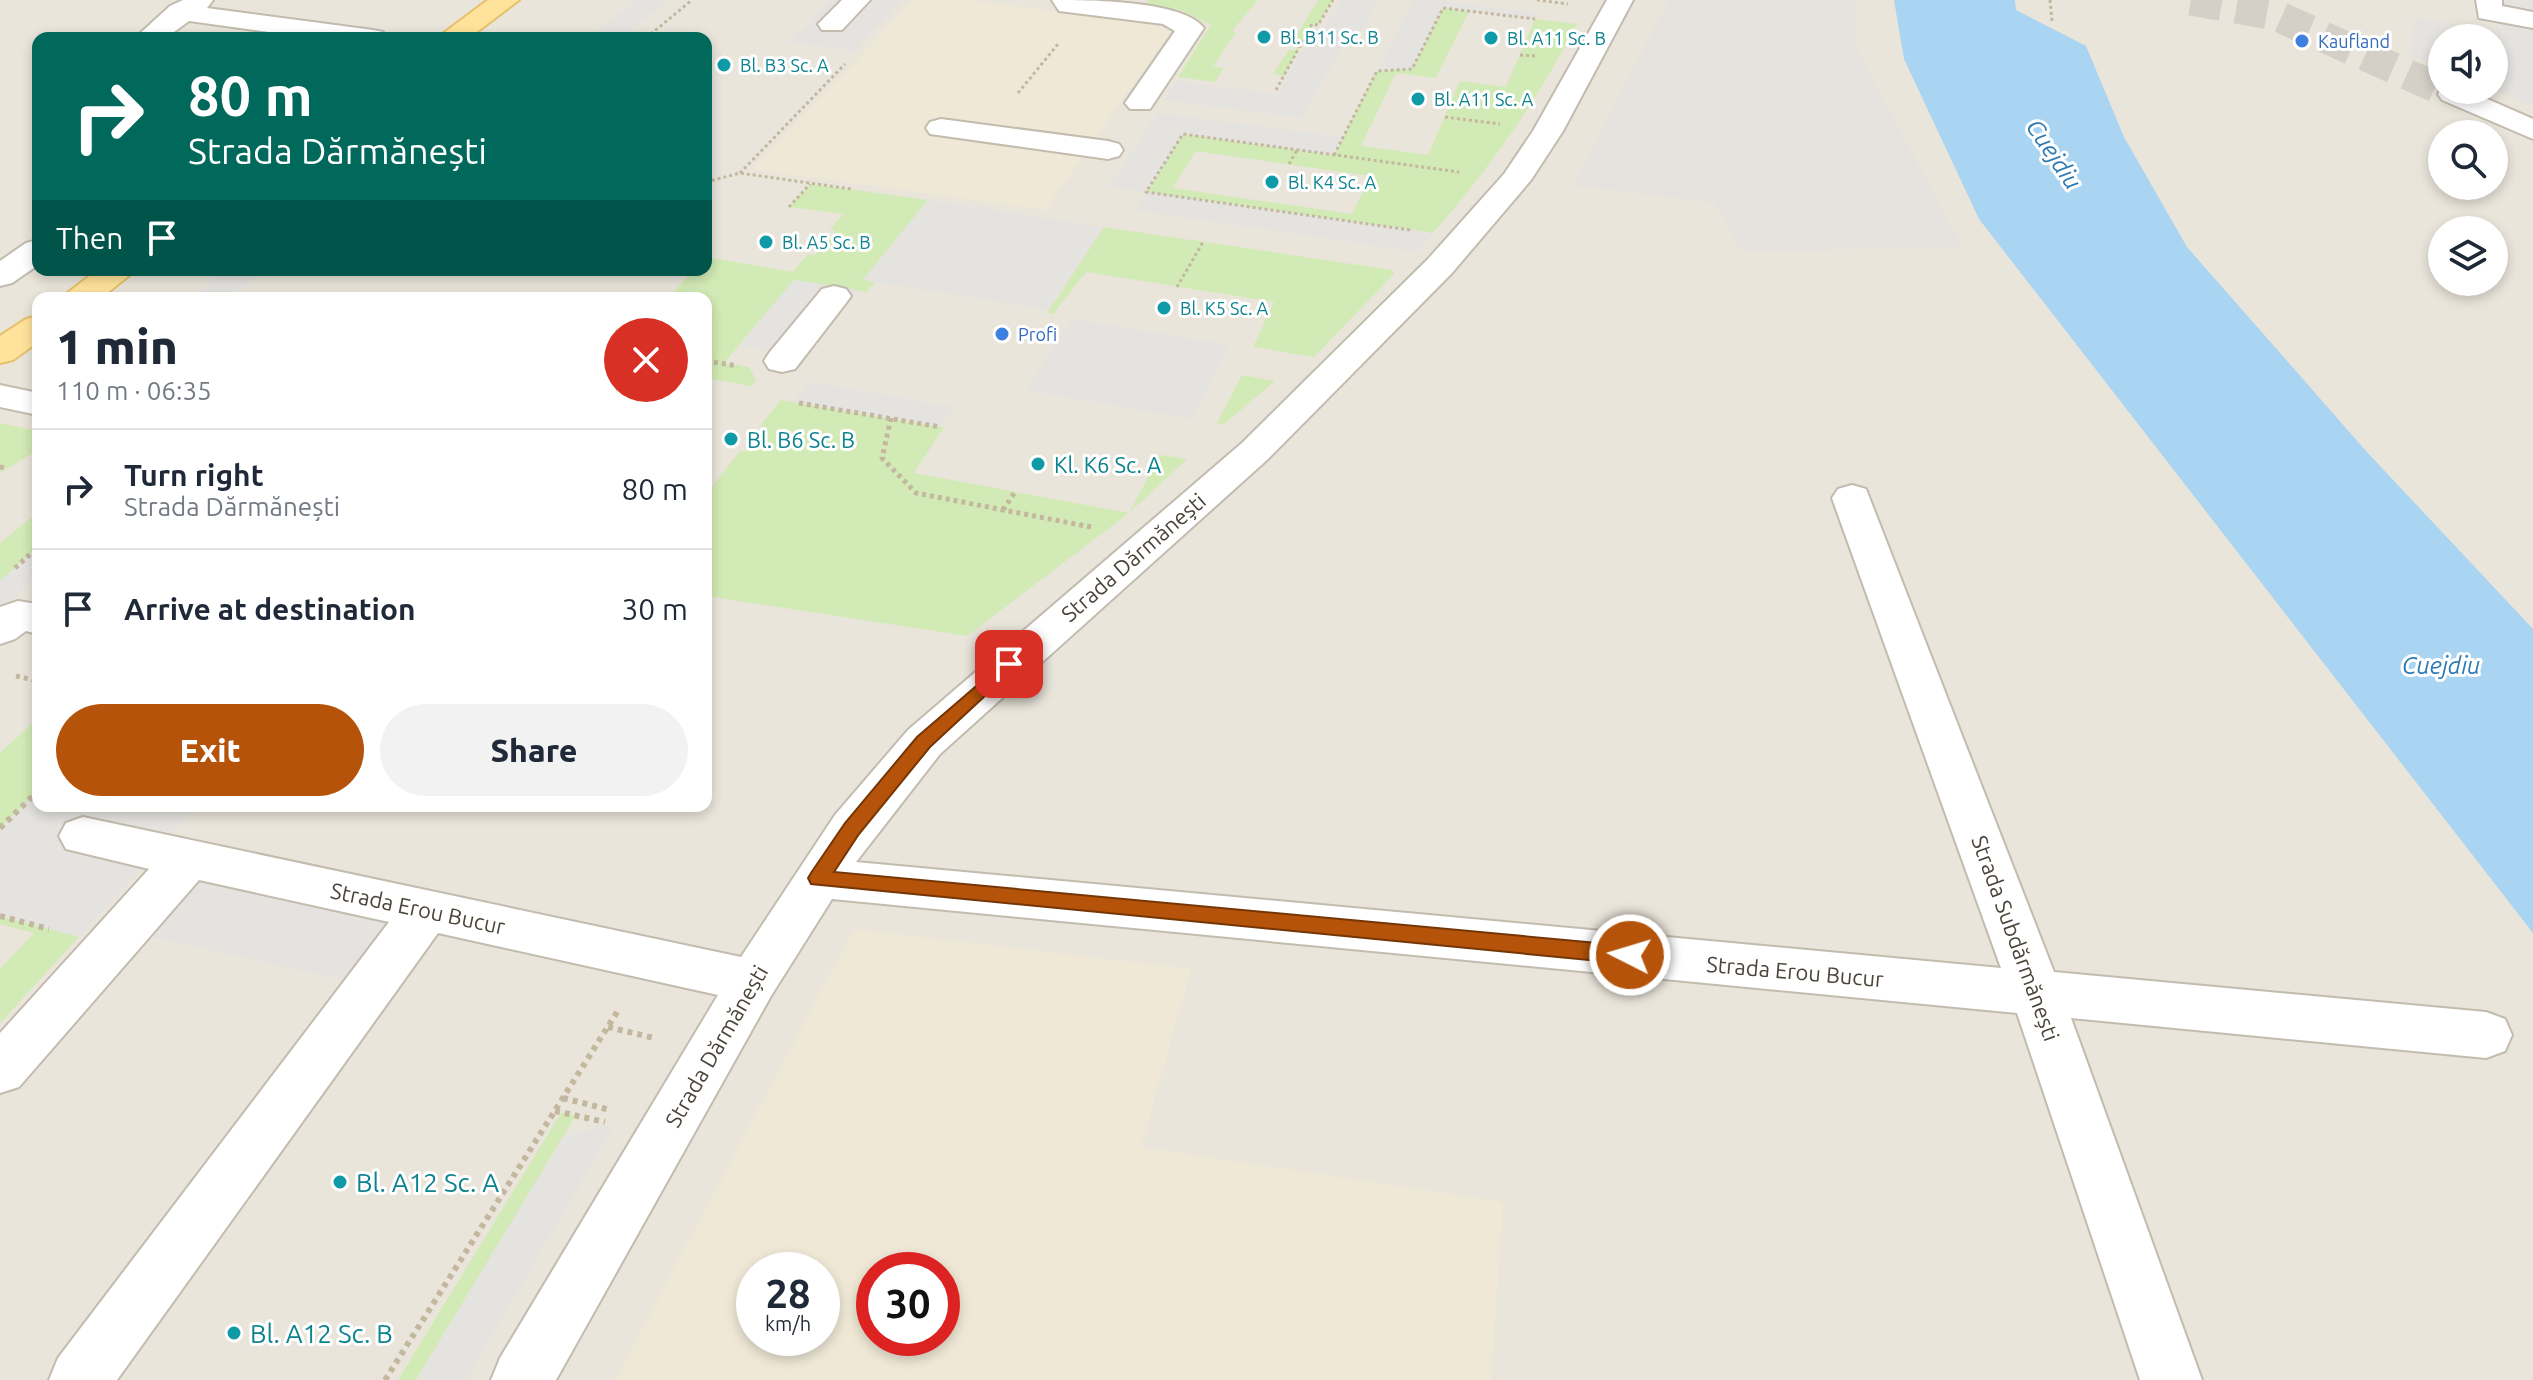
<!DOCTYPE html>
<html lang="en">
<head>
<meta charset="utf-8">
<style>
	:root { --surface:#fff; --page:#f2f2f3; --text:#1f2937; --muted:#747a83; --line:#e0e1e3; --accent:#b45309 }
	body { margin:0; font-family:Ubuntu,sans-serif; background:var(--page); color:var(--text); height:100vh; display:flex; flex-direction:column; font-size:30px; white-space:nowrap }
	* { box-sizing:border-box; margin:0 }
	p { font-size:26px; color:var(--muted) }
	.icon { flex:none; width:44px; height:44px; fill:none; stroke:currentColor; stroke-width:2; stroke-linecap:round; stroke-linejoin:round }
	.map { position:relative; flex:1; overflow:hidden }
	.sheet { position:absolute; left:32px; top:292px; width:680px; height:520px; display:flex; flex-direction:column; background:var(--surface); border-radius:16px; box-shadow:0 4px 12px #0003 }
	.sheet>* { flex:none }
	.top-card { position:absolute; left:32px; top:32px; width:680px; height:244px; border-radius:16px; box-shadow:0 4px 12px #0003; background:#00695c; color:#fff; overflow:hidden }
	.fabs { position:absolute; left:2428px; top:24px; display:grid; gap:16px }
	.fabs a { display:grid; place-items:center; width:80px; height:80px; border-radius:50%; background:var(--surface); box-shadow:0 4px 12px #0003; font-size:40px }
	.speed { position:absolute; left:736px; top:1252px; display:flex; gap:16px; font-size:40px; font-weight:700; text-align:center }
	.speed>* { display:grid; place-content:center; width:104px; height:104px; border-radius:50%; background:var(--surface); box-shadow:0 4px 12px #0003; line-height:1 }
	.speed small { font-size:20px; font-weight:400 }
	.speed .limit { border:12px solid #d22; background:#fff; color:#111 }
	.pin { position:absolute; display:grid; place-items:center; width:68px; height:68px; color:#fff; margin:-34px; border-radius:16px; box-shadow:0 4px 12px #0006 }
	.me { position:absolute; width:88px; margin:-44px; rotate:275deg; stroke-linejoin:round; filter:drop-shadow(0 0 6px #0008) }
	.turn { display:flex; align-items:center; gap:28px; height:168px; padding:0 24px; font-size:36px }
	.turn .icon { width:104px; height:104px; stroke-width:2.5 }
	.turn b { display:block; font-size:56px; line-height:68px }
	.then { display:flex; align-items:center; height:76px; padding:0 24px; background:#0003; gap:16px; font-size:30px }
	.round { display:grid; place-items:center; flex:none; width:84px; height:84px; border-radius:42px; background:var(--page) }
	.summary { display:flex; align-items:center; justify-content:space-between; height:136px; padding:0 24px }
	h1 { font-size:48px; font-weight:800; line-height:60px }
	.primary-button { display:flex; gap:16px; margin-top:auto; padding:16px 24px }
	.primary-button a { flex:1; height:92px; border-radius:48px; background:var(--accent); color:#fff; font-size:32px; font-weight:800; line-height:92px; text-align:center }
	.primary-button a+a { background:var(--page); color:var(--text) }
	ul { padding:0; list-style:none }
	li { display:flex; align-items:center; gap:24px; height:120px; padding:0 24px; border-top:2px solid var(--line) }
	li div { flex:1 }
	li b { display:block; font-size:30px }
	li em { font-style:normal }
	.map>svg:first-child { display:block }
	.residential { fill:#eae5da; fill-rule:evenodd }
	.industrial { fill:#e6e2dd }
	.education { fill:#efe8d6; fill-rule:evenodd }
	.green { fill:#d2eab5; fill-rule:evenodd }
	.parking { fill:#e5e3e0 }
	.water { fill:#a9d4f2 }
	.lines { fill:none; stroke-linecap:round; stroke-linejoin:round }
	.minor-tunnel { stroke:#d4d0c8; stroke-width:31; stroke-dasharray:31 15; stroke-linecap:butt }
	.minor-casing { stroke:#c2bbae; stroke-width:4 }
	.major-casing { stroke:#e6c16a; stroke-width:4 }
	.path-far2 { stroke:#c4b79f; stroke-width:3; stroke-dasharray:3 3; stroke-linecap:butt }
	.path-far1 { stroke:#c4b79f; stroke-width:5; stroke-dasharray:4 4; stroke-linecap:butt }
	.path { stroke:#c4b79f; stroke-width:6; stroke-dasharray:5 5; stroke-linecap:butt }
	.minor { fill:#fff; fill-rule:evenodd }
	.major { fill:#ffe39c; fill-rule:evenodd }
	.route { fill:#b45309; stroke:#753606; stroke-width:2 }
	.culture-dot { fill:#0f9aa8; stroke:#fff; stroke-width:3 }
	.shop-dot { fill:#3f7fe0; stroke:#fff; stroke-width:3 }
	.labels { text-anchor:middle; dominant-baseline:central; stroke-width:6; stroke-linejoin:round; paint-order:stroke }
	.far-culture-label { font-size:18px; fill:#0d838f; stroke:#fff; text-anchor:start }
	.far-shop-label { font-size:18px; fill:#366cbe; stroke:#fff; text-anchor:start }
	.culture-label { font-size:22px; fill:#0d838f; stroke:#fff; text-anchor:start }
	.street-label { font-size:22px; fill:#4b4439; stroke:#fff }
	.water-label { font-size:24px; font-style:italic; fill:#2e7ab2; stroke:#fff }
	.near-culture-label { font-size:26px; fill:#0d838f; stroke:#fff; text-anchor:start }
</style>
</head>
<body>
<div class="map">
<svg width="2533" height="1380" viewBox="0 0 2533 1380">
	<rect width="100%" height="100%" fill="#f6f3ec"/>
	<path class="residential" d="M0 0H2533V1380H0ZM38 38H706V270H38ZM2442 38H2494V90H2442ZM2442 134H2494V186H2442ZM2442 230H2494V282H2442ZM38 298H706V806H38ZM754 1270H822V1338H754ZM874 1270H942V1338H874Z"/>
	<path class="industrial" d="M1669 0H1857V49L1962 246 1742 252 1715 203 1573 185Z"/>
	<path class="education" d="M914 0H964L1159 24 1170 32 1045 210 752 169Z
		M854 929 1191 969 1141 1147 1503 1202 1491 1380H615ZM754 1270H822V1338H754ZM874 1270H942V1338H874Z"/>
	<path class="green" d="M1149 0H1258L1232 31 1236 32 1213 66 1224 68 1215 82 1178 77 1211 25 1180 10 1144 6Z
		M1318 0H1333L1318 25H1312L1284 76 1273 74 1289 50H1295L1299 44 1292 43Z
		M1443 8 1469 11 1436 78 1396 73 1361 146 1428 155 1460 81 1506 87 1535 19 1577 24C1537 101 1490 168 1433 233L1146 192 1183 134 1334 155 1377 71 1412 69ZM1196 151 1370 176V177L1352 214 1173 188Z
		M811 184 928 200 864 279 875 282 867 292 794 280 724 363 749 367 756 380 752 386 706 378V298H668L694 270H706V257L793 272 808 254 815 255 836 231 830 229 843 214 789 207Z
		M1104 227 1392 270 1394 274 1314 357 1253 347 1274 302 1086 272 1053 314 1047 313Z
		M1242 375 1275 381 1224 424 1217 423Z
		M781 400 944 427 914 473 1129 513 1160 455 1187 459 1129 513 967 636 706 596V488L710 489 740 451 745 452 765 427 760 426Z
		M0 423 38 431V450L0 473Z
		M38 512V547L0 581V543Z
		M38 718V791L0 828V753Z
		M0 916 79 937 0 1023V969L34 933 0 924Z
		M561 1113 576 1115 416 1380H398Z"/>
	<path class="parking" d="M636 0H669L621 38H588Z
		M832 0H903L854 51 789 42Z
		M1341 0 1378 1 1363 30 1348 36 1302 118 1163 100 1176 81 1277 94 1313 31 1326 26Z
		M1413 0H1432L1538 13 1535 19 1443 8 1412 69 1377 71Z
		M2497 0H2533V108L2494 90V38H2442V65L2410 58 2415 17 2496 32Z
		M1157 113 1344 137 1334 155 1183 134 1147 192 1433 233 1418 252 1135 210 1146 192 1109 187Z
		M928 200 1059 220 1104 227 1049 310 863 280Z
		M227 270H266L229 298H190Z
		M794 280 858 290 805 356 739 345Z
		M1072 319 1230 345 1192 419 1026 390Z
		M808 382 953 407H954L940 427 793 402Z
		M38 547V576L0 612V581Z
		M38 791V806H197L79 937 0 916V828Z
		M203 872 403 915 352 982 148 936Z
		M615 1124 466 1380H416L563 1137Z"/>
	<path class="water" d="M1894 0H2015L2016 10 2086 46 2124 137 2187 247 2366 451 2533 629V933L1979 219 1904 59Z"/>
	<g class="lines">
		<path class="minor-tunnel" d="M2191 0 2275 15 2442 90"/>
		<defs>
			<path id="minor" d="M183 0H213L207 8 373 30 383 32 387 38H312L189 21 166 38H135L170 6Z
				M842 0H870L842 30H822L818 24Z
				M1052 0C1086 0 1183 0 1204 28L1150 109H1130L1125 103 1175 31 1163 24 1059 11Z
				M1607 0H1633L1563 131 1531 180 1452 273 1268 459 940 754 856 862 2001 968 1832 498 1838 489 1852 485 1866 489 2054 972 2486 1012 2505 1019 2512 1035 2505 1051 2486 1058 2071 1018 2202 1380H2140L2017 1013 832 899 771 996 556 1380H491L500 1358 718 995 438 933 117 1380H49L58 1358 389 922 199 880 19 1087 0 1093V1033L149 869 66 849 59 836 66 823 83 817 741 957 835 815 908 730 1242 443 1428 259 1504 174 1533 131Z
				M2476 0H2502V6L2533 12V28L2479 18Z
				M2442 88 2467 90 2533 119V139L2442 100 2438 94Z
				M941 119 1108 141 1119 144 1123 150 1119 156 1108 159 930 134 926 128 930 122Z
				M38 240V265L12 283 0 286V261L26 243Z
				M834 286 846 289 851 296 846 303 795 369 782 372 769 369 764 361 769 353 822 289Z
				M0 385 38 393V415L0 407Z
				M18 601 38 604V634L26 631 15 639 0 644V607Z"/>
			<path id="major" d="M488 0H519L469 38H437Z
				M97 270H136L101 298H61Z
				M38 316V342L13 360 0 363V336L26 319Z"/>
		</defs>
		<use href="#minor" class="minor-casing"/>
		<use href="#major" class="major-casing"/>
		<path class="path-far2" d="M1537 0 1568 4
			M2050 0 2052 21
			M646 38 692 0
			M1520 55 1535 56
			M1276 90 1312 24 1318 25 1333 0
			M1018 93 1058 44
			M1445 117 1500 124
			M1334 155 1377 71 1412 69 1443 8 1535 19
			M1289 164 1297 150
			M740 173 845 64
			M706 182 740 173 851 189
			M789 207 810 184
			M1410 230 1146 192 1183 134 1459 172
			M1177 287 1203 242"/>
		<path class="path-far1" d="M706 361 738 366
			M799 403 940 427
			M891 418 882 458 916 493 1091 527
			M0 467 6 468
			M1003 510 1015 492
			M15 568 38 547
			M16 676 38 681"/>
		<path class="path" d="M0 828 38 791
			M0 916 49 929
			M608 1027 654 1038
			M563 1098 610 1110
			M555 1111 605 1122
			M385 1380 619 1009"/>
		<use href="#minor" class="minor"/>
		<use href="#major" class="major"/>
	</g>
	<path class="route" d="M1009 658 1015 660V668L930 747 859 834 834 872 1630 946 1641 955 1630 964 811 884 808 878 811 873 845 823 917 737Z"/>
	<g class="culture-dot">
		<circle cx="1264" cy="37" r="8"/>
		<circle cx="1491" cy="38" r="8"/>
		<circle cx="724" cy="65" r="8"/>
		<circle cx="1418" cy="99" r="8"/>
		<circle cx="1272" cy="182" r="8"/>
		<circle cx="766" cy="242" r="8"/>
		<circle cx="1164" cy="308" r="8"/>
		<circle cx="731" cy="439" r="8"/>
		<circle cx="1038" cy="464" r="8"/>
		<circle cx="340" cy="1182" r="8"/>
		<circle cx="234" cy="1333" r="8"/>
	</g>
	<g class="shop-dot">
		<circle cx="2302" cy="41" r="8"/>
		<circle cx="1002" cy="334" r="8"/>
	</g>
	<g class="labels">
		<g class="far-culture-label">
			<text x="1280" y="37">Bl. B11 Sc. B</text>
			<text x="1507" y="38">Bl. A11 Sc. B</text>
			<text x="740" y="65">Bl. B3 Sc. A</text>
			<text x="1434" y="99">Bl. A11 Sc. A</text>
			<text x="1288" y="182">Bl. K4 Sc. A</text>
			<text x="782" y="242">Bl. A5 Sc. B</text>
			<text x="1180" y="308">Bl. K5 Sc. A</text>
		</g>
		<g class="far-shop-label">
			<text x="2318" y="41">Kaufland</text>
			<text x="1018" y="334">Profi</text>
		</g>
		<g class="culture-label">
			<text x="747" y="439">Bl. B6 Sc. B</text>
			<text x="1054" y="464">Kl. K6 Sc. A</text>
		</g>
		<g class="street-label">
			<text transform="translate(1133 557) rotate(-41)">Strada Dărmănești</text>
			<text transform="translate(418 908) rotate(12)">Strada Erou Bucur</text>
			<text transform="translate(2016 938) rotate(70)">Strada Subdărmănești</text>
			<text transform="translate(1795 971) rotate(5)">Strada Erou Bucur</text>
			<text transform="translate(716 1046) rotate(-60)">Strada Dărmănești</text>
		</g>
		<g class="water-label">
			<text transform="translate(2054 154) rotate(56)">Cuejdiu</text>
			<text x="2441" y="665">Cuejdiu</text>
		</g>
		<g class="near-culture-label">
			<text x="356" y="1182">Bl. A12 Sc. A</text>
			<text x="250" y="1333">Bl. A12 Sc. B</text>
		</g>
	</g>
</svg>
<div class="fabs">
<a><svg class="icon" aria-label="sound" viewBox="0 0 24 24"><path d="M4 9h4l5-4v14l-5-4H4zM17 9q2 3 0 6"/></svg></a>
<a><svg class="icon" aria-label="search" viewBox="0 0 24 24"><circle cx="10" cy="10" r="6"/><path d="M15 15l6 6"/></svg></a>
<a><svg class="icon" aria-label="layers" viewBox="0 0 24 24"><path d="M12 4l9 5-9 5-9-5zM3 14l9 5 9-5"/></svg></a>
</div>
<div class="speed"><div>28<small>km/h</small></div><div class="limit">30</div></div>
<div class="pin" style="left:1009px;top:664px;background:#d93025"><svg class="icon" aria-label="arrive" viewBox="0 0 24 24"><path d="M6 21V4h12l-3 4 3 4H6"/></svg></div>
<svg class="me" style="left:1630px;top:955px" viewBox="-20 -20 40 40"><circle r="17" fill="#b45309" stroke="#fff" stroke-width="3"/><path d="M0-11L8 9 0 5-8 9z" fill="#fff"/></svg>
<div class="top-card">
<div class="turn"><svg class="icon" aria-label="right" viewBox="0 0 24 24"><path d="M7 20v-9h11M14 6l5 5-5 5"/></svg><div><b>80 m</b>Strada Dărmănești</div></div>
<div class="then">Then<svg class="icon" aria-label="arrive" viewBox="0 0 24 24"><path d="M6 21V4h12l-3 4 3 4H6"/></svg></div>
</div>
<section class="sheet">
<div class="summary"><div><h1>1 min</h1><p>110 m · 06:35</p></div><a class="round" style="background:#d93025;color:#fff"><svg class="icon" aria-label="close" viewBox="0 0 24 24"><path d="M6 6l12 12M18 6L6 18"/></svg></a></div>
<ul>
<li><svg class="icon" aria-label="right" viewBox="0 0 24 24"><path d="M7 20v-9h11M14 6l5 5-5 5"/></svg><div><b>Turn right</b><p>Strada Dărmănești</p></div><em>80 m</em></li>
<li><svg class="icon" aria-label="arrive" viewBox="0 0 24 24"><path d="M6 21V4h12l-3 4 3 4H6"/></svg><div><b>Arrive at destination</b></div><em>30 m</em></li>
</ul>
<div class="primary-button"><a>Exit</a><a>Share</a></div>
</section>
</div>
</body>
</html>
